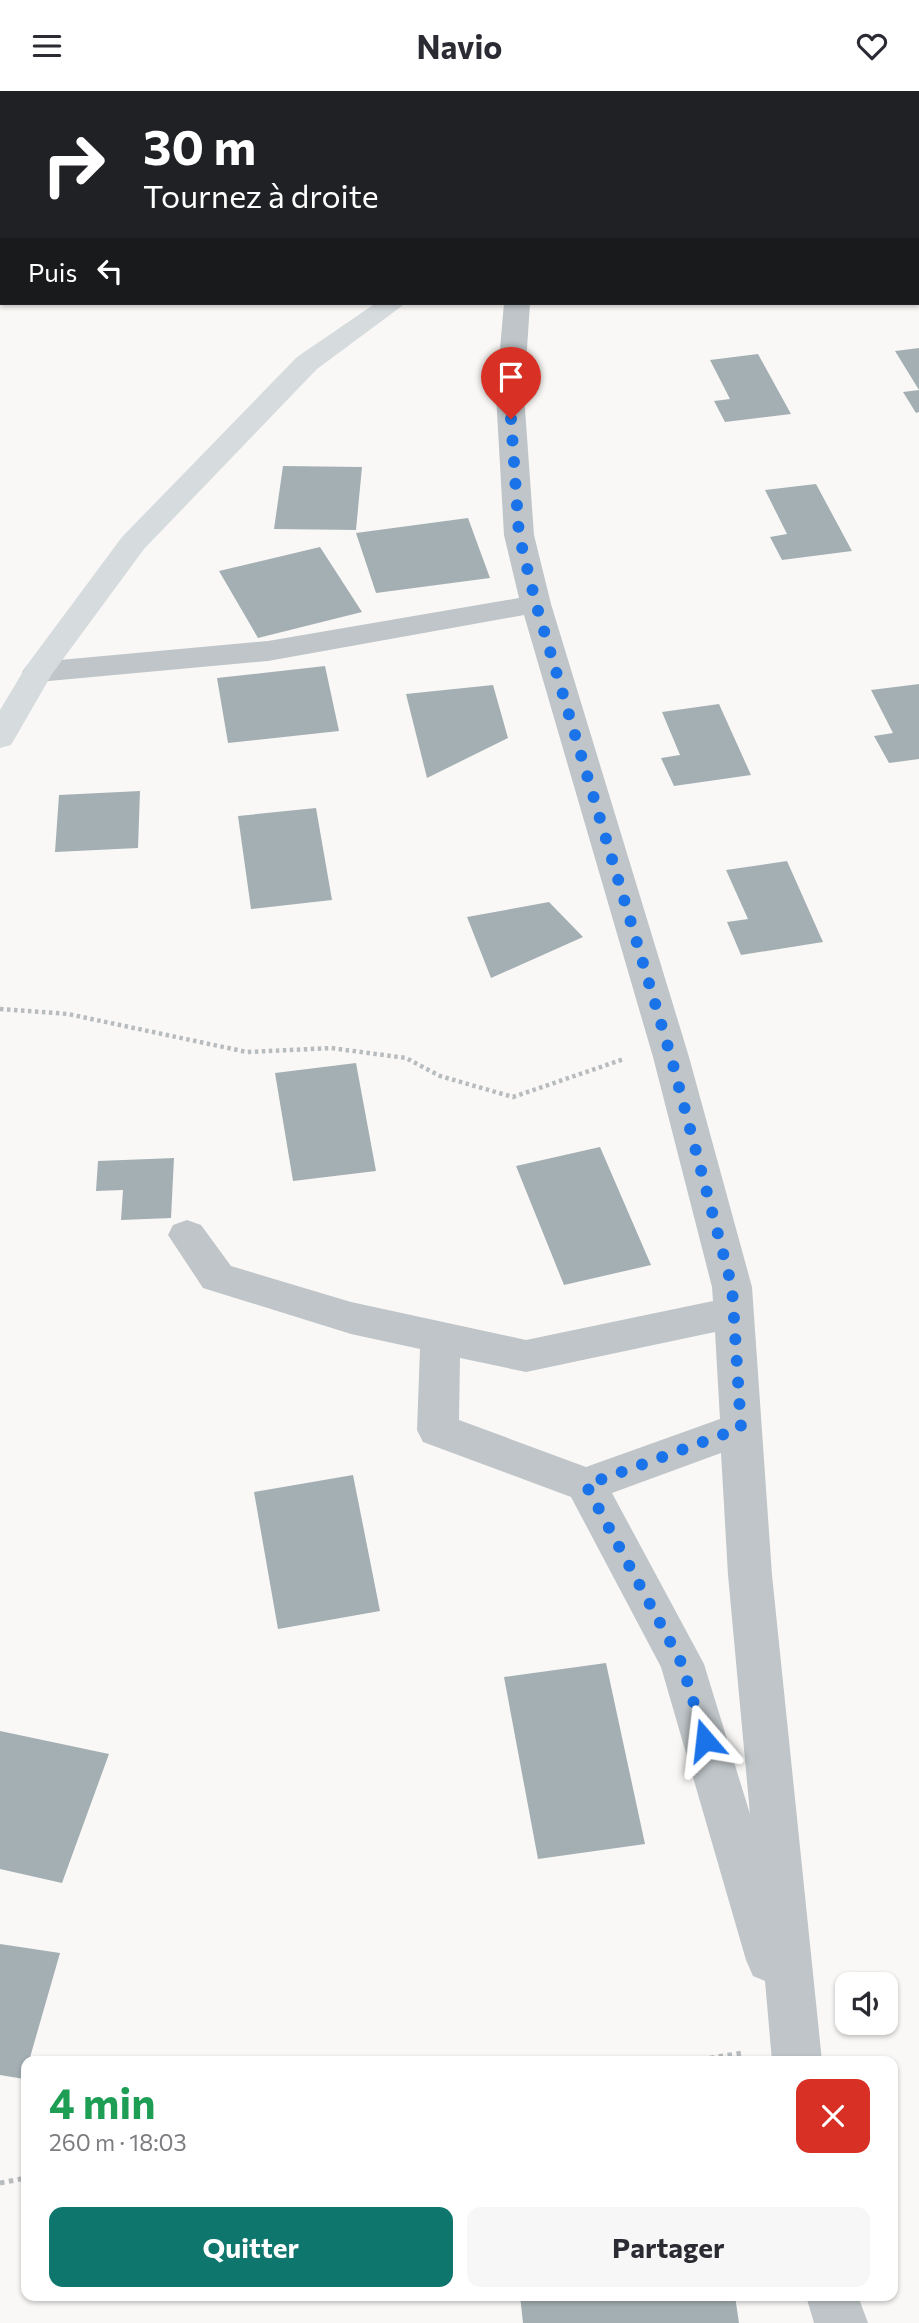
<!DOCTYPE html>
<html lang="fr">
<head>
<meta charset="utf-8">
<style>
	:root { --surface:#fff; --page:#f7f7f7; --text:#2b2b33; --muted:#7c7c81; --accent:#0f766e }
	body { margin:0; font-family:Commissioner,sans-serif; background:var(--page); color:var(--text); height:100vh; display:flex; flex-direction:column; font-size:26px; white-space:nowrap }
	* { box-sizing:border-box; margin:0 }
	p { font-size:23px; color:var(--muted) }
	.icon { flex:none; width:38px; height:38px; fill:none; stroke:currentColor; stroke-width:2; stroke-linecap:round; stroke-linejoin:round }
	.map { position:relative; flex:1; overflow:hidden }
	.panel { position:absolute; left:21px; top:1965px; width:877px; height:245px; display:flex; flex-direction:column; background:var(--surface); border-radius:14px; box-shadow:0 2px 5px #0004 }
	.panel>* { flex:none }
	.banner { position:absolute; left:0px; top:0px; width:920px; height:214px; box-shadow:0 2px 5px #0004; background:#202124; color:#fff; overflow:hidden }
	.fabs { position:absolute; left:835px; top:1881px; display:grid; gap:14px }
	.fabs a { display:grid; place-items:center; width:63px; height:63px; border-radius:14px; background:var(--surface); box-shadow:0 2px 5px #0004; font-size:35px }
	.pin { position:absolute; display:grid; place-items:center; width:60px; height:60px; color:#fff; margin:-72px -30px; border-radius:50% 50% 50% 0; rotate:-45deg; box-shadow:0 0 7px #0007 }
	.pin .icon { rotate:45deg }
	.me { position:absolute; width:77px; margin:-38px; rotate:343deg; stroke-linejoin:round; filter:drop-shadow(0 0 5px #0008) }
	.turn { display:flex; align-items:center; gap:24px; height:147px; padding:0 28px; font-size:32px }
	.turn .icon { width:91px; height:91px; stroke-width:2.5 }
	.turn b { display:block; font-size:49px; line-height:60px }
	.then { display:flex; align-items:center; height:66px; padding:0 28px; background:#0003; gap:14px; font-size:26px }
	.round { display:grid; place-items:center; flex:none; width:74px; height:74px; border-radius:14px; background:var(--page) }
	.headline { display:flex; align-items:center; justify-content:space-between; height:119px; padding:0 28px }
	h1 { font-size:42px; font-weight:700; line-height:52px; color:#1e9e55 }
	.cta { display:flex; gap:14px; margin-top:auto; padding:14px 28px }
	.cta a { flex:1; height:80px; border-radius:14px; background:var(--accent); color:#fff; font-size:28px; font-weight:700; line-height:80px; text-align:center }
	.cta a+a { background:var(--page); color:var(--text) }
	header { display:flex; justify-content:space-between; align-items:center; height:91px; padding:0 28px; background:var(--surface); font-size:32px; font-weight:700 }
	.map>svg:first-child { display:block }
	.building { fill:#a4afb3 }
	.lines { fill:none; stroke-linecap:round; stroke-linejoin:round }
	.path-far1 { stroke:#b8bcbe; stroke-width:4.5; stroke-dasharray:3.5 3.5; stroke-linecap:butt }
	.path { stroke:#b8bcbe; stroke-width:5; stroke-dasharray:4.5 4.5; stroke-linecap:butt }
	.minor { fill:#bfc5c8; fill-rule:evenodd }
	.major { fill:#d6dbde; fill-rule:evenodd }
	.route { stroke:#1a73e8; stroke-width:12; stroke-dasharray:0 21.6 }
</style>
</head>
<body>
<header><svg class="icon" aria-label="menu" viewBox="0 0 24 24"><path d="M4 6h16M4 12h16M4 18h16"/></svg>Navio<svg class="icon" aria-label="heart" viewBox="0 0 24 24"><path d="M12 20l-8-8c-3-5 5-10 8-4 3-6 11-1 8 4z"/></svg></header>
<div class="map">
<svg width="919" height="2232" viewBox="0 0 919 2232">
	<rect width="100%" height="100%" fill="#f9f8f6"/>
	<path class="building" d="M919 257V299L895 260Z
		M758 263 791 323 725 331 714 310 730 308 710 269Z
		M919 299V321L916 322 903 301Z
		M283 375 362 376 356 439 274 438Z
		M816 393 852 460 782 469 770 446 787 443 765 399Z
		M468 427 490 487 376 502 356 442Z
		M320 456 362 521 258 547 219 480Z
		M325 575 339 640 228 652 217 587Z
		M919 593V668L889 672 874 645 893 642 871 599Z
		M493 594 508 647 427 687 406 603Z
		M719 613 751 684 674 695 661 667 680 664 662 621Z
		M140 700 138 757 55 761 59 704Z
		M316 717 332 809 251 818 238 725Z
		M787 770 823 851 741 864 727 831 748 828 726 779Z
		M549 811 583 846 491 887 467 826Z
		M356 972 376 1080 293 1090 275 982Z
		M600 1056 651 1174 564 1194 516 1075Z
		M174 1067 171 1127 121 1129 123 1099 96 1100 98 1070Z
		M353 1384 380 1520 278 1538 254 1401Z
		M606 1572 645 1753 538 1768 504 1586Z
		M0 1640 109 1663 62 1792 0 1778Z
		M0 1853 60 1862 29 1970H26L24 1988 0 1984Z
		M520 2205H735L739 2232H523Z"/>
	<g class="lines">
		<path class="path-far1" d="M0 918 68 923 247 961 331 957 406 967 440 985 513 1006 624 968"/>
		<path class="path" d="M692 1970 742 1962
			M0 2092 26 2087"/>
		<path class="minor" d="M504 212H530L524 304 534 444 551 513 689 966 752 1196 772 1484 822 1970H772L765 1890 753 1885 746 1869 661 1576 571 1406 423 1351 417 1339 420 1258 351 1243 203 1197 168 1144 173 1134 187 1129 201 1134 231 1175 351 1211 526 1249 713 1210 712 1196 653 966 524 524 268 570 38 591 27 588 22 581 27 574 38 571 268 550 519 507 504 444 496 304ZM715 1241 720 1328 586 1376 459 1329 460 1267 526 1281ZM721 1362 728 1484 750 1723 704 1573 612 1402Z
			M806 2205H858L868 2232H814Z"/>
		<path class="major" d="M541 0H565V2H541Z
			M376 212H406L317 278 144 458 52 583 11 654 0 657V619L27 574 122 446 297 266Z"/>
	</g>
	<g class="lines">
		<path class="route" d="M511 328 519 444 536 513 671 966 732 1196 741 1337 586 1394 682 1573 705 1649"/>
	</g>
</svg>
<div class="fabs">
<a><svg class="icon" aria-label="sound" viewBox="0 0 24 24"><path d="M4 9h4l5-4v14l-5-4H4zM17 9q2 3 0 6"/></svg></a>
</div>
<div class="pin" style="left:511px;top:328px;background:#d93025"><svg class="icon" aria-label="arrive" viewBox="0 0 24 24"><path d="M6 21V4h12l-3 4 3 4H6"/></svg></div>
<svg class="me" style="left:705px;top:1649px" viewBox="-20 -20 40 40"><path d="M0-17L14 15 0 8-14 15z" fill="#1a73e8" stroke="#fff" stroke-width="4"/></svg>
<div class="banner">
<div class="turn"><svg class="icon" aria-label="right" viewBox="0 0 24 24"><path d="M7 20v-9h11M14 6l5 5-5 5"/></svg><div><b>30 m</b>Tournez à droite</div></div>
<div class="then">Puis<svg class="icon" aria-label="left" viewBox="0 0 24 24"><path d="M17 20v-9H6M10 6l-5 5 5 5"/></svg></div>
</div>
<section class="panel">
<div class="headline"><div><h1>4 min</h1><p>260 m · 18:03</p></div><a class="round" style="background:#d93025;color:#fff"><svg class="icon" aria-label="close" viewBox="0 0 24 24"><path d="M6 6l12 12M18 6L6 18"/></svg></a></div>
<div class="cta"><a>Quitter</a><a>Partager</a></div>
</section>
</div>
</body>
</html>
